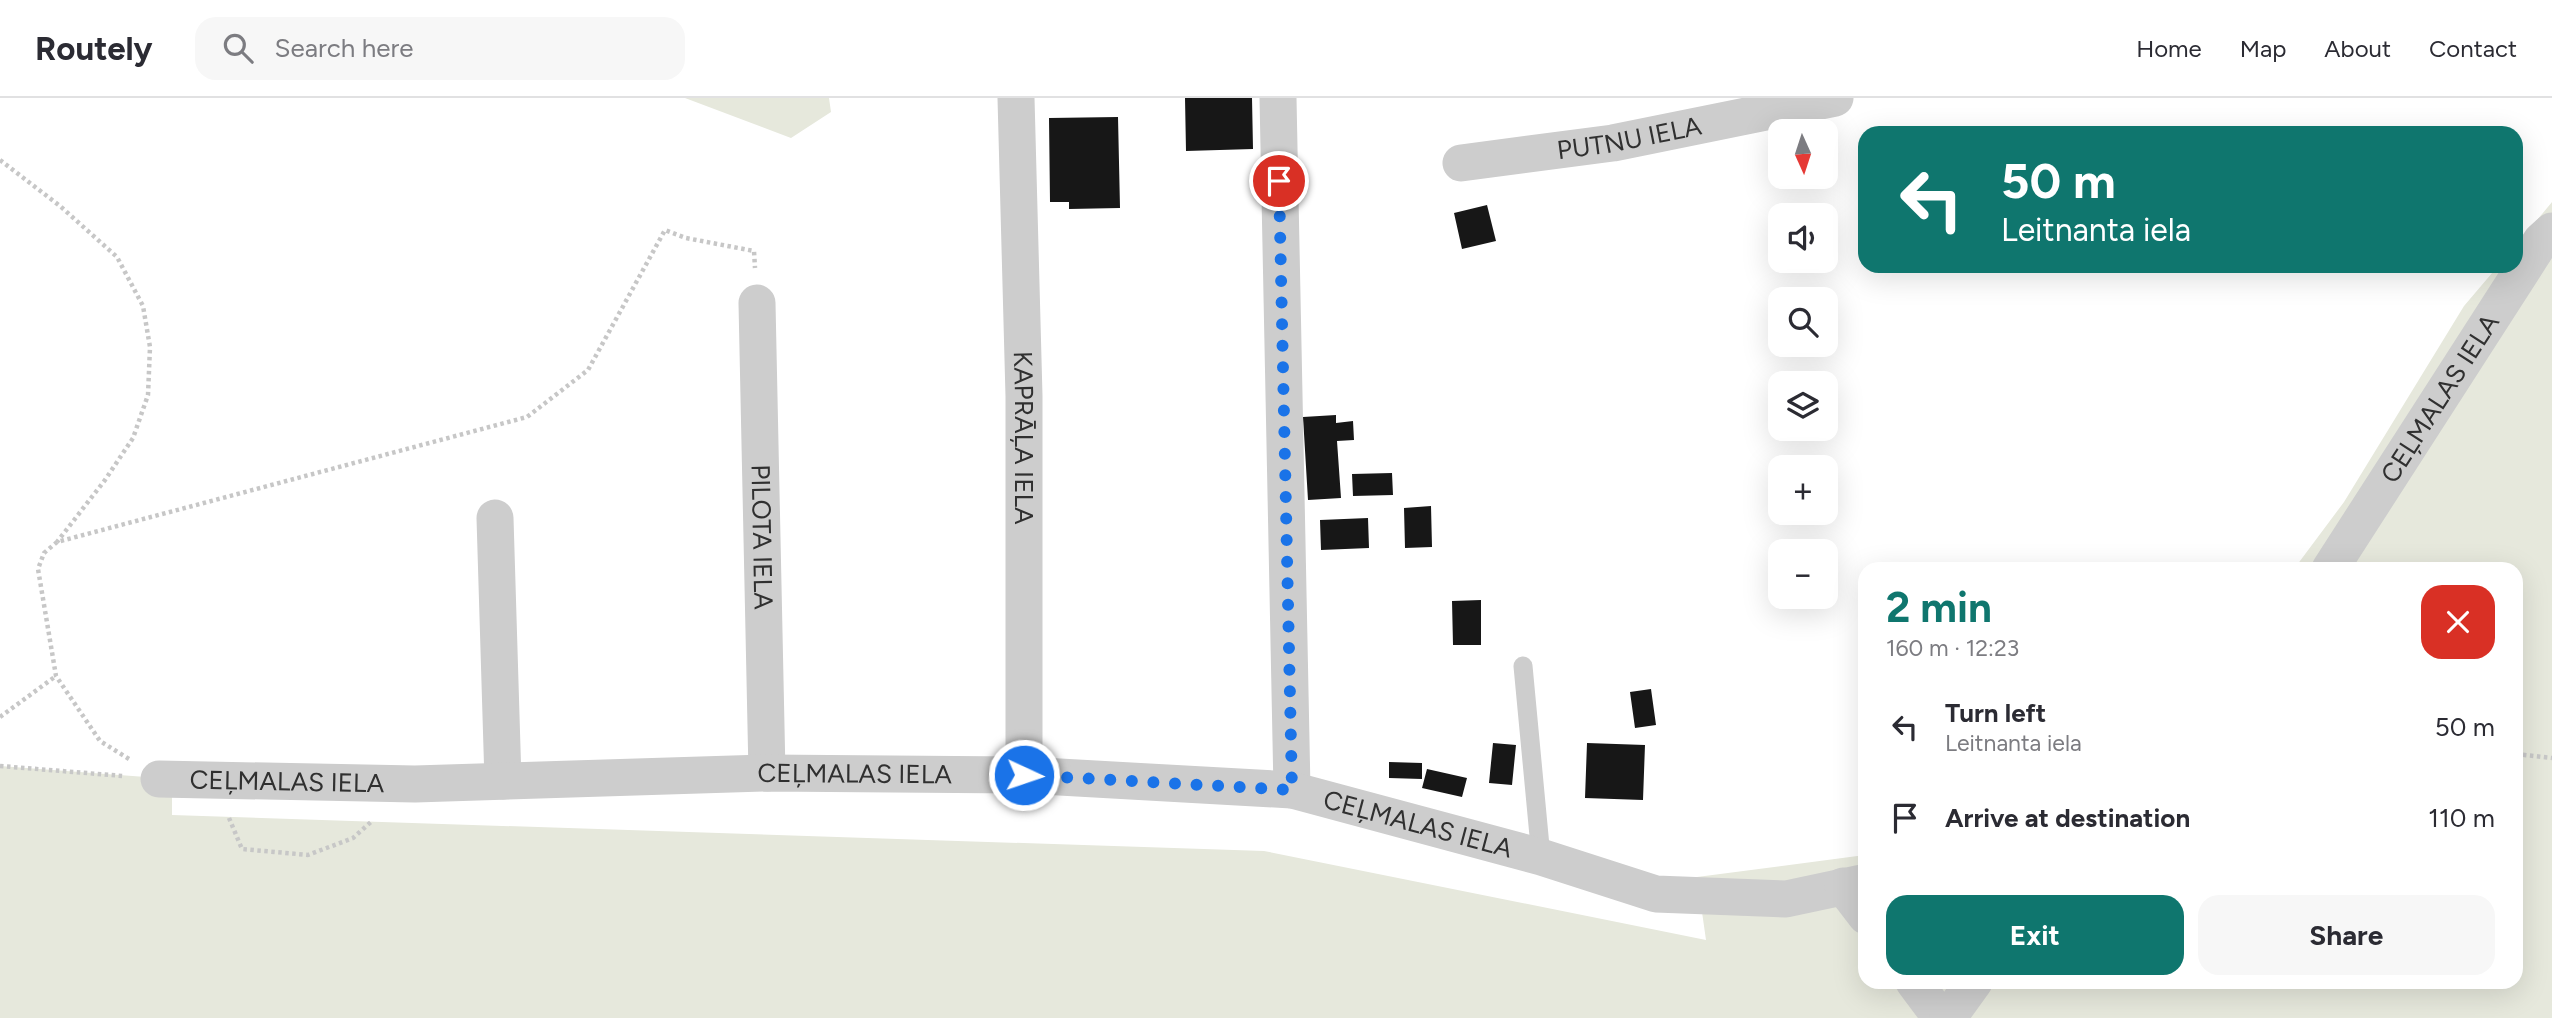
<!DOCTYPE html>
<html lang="en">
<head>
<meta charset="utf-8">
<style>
	:root { --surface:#fff; --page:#f7f7f7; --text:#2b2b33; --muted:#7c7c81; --line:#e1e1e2; --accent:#0f766e }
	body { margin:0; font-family:Figtree,sans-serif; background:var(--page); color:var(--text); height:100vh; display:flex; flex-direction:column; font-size:26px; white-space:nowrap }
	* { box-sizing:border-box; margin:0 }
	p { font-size:23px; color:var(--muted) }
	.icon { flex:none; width:38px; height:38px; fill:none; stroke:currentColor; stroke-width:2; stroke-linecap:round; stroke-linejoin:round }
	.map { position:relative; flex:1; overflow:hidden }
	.details { position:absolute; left:1858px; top:464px; width:665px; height:427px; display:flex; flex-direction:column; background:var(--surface); border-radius:21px; box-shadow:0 7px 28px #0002 }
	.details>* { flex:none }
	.hud { position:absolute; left:1858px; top:28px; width:665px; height:147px; border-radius:21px; box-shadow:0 7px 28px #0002; background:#0f766e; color:#fff; overflow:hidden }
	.needle { width:46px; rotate:177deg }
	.fabs { position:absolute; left:1768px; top:21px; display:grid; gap:14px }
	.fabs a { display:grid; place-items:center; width:70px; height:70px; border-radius:14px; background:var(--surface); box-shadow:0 7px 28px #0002; font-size:35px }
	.pin { position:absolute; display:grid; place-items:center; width:60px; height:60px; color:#fff; margin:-30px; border:4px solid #fff; border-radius:50%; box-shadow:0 2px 7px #0007 }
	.me { position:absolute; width:77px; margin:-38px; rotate:93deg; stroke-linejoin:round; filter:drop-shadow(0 0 5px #0008) }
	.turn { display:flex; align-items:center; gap:24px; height:147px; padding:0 28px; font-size:32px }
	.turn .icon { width:91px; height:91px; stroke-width:2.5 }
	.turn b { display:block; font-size:49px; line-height:60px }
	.round { display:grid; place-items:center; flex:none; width:74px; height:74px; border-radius:21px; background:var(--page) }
	.headline { display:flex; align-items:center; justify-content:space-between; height:119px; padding:0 28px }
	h1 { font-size:42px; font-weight:700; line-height:52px; color:var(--accent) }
	.action { display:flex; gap:14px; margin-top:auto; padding:14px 28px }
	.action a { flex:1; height:80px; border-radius:21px; background:var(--accent); color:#fff; font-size:28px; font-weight:700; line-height:80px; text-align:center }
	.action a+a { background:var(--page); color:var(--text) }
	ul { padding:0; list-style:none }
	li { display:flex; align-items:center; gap:21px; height:91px; padding:0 28px }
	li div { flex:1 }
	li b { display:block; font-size:26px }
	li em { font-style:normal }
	header { display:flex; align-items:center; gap:42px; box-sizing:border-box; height:98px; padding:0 35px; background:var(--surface); border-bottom:2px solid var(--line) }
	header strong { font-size:33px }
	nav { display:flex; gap:38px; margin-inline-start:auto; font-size:24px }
	.search { width:490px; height:63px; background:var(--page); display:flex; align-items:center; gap:18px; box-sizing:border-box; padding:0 24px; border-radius:21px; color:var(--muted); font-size:26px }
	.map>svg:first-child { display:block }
	.green { fill:#e6e8dc }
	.building { fill:#171717 }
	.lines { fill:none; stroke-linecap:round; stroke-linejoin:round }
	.path { stroke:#c7c7c7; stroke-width:4.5; stroke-dasharray:3.5 3.5; stroke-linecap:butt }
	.service { stroke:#cdcdcd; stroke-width:19 }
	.minor { stroke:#cdcdcd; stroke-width:37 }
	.route { stroke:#1a73e8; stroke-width:12; stroke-dasharray:0 21.6 }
	.labels { text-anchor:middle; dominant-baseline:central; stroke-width:7; stroke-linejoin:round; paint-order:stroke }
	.street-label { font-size:26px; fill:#303030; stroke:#fff }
</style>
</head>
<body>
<header>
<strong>Routely</strong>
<div class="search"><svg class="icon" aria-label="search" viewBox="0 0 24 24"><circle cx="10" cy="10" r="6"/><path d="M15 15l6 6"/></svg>Search here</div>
<nav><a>Home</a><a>Map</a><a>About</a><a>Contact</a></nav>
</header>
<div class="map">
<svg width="2552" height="920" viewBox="0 0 2552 920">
	<rect width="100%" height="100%" fill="#fff"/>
	<path class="green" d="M685 0H829L831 14 791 40Z
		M2552 104V920H0V668L159 680 172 672V717L1264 753 1706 842 1697 779 1865 757 1866 884H2516V471H2294L2344 404 2464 208 2498 168H2516L2517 146Z"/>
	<path class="building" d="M1185 0H1252L1253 51 1186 53Z
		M1118 19 1120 110 1069 111V104H1050L1049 20Z
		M1487 107 1496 143 1462 151 1454 115Z
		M1336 317V325L1353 323 1354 342 1337 343 1341 400 1308 402 1303 319Z
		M1392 375 1393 397 1353 398 1352 376Z
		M1431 408 1432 449 1405 450 1404 410Z
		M1368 420 1369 450 1321 452 1320 422Z
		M1481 502V547H1453L1452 503Z
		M1651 591 1656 627 1635 630 1630 594Z
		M1493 645 1516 647 1512 687 1489 685Z
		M1587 645 1645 647 1643 702 1585 700Z
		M1389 664 1422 665V681L1389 680Z
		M1427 671 1467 680 1462 699 1422 690Z"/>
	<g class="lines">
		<path class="path" d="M0 62 60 108 117 159 143 208 150 249 148 297 133 340 105 382 57 444
			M0 619 56 578
			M2516 656 2552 660
			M129 661 100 643 56 578 38 471 44 455 57 444 527 319 588 272 665 132 686 140 754 153 755 170
			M0 668 123 678
			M229 720 242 751 308 757 353 740 372 723"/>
		<path class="service" d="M1523 568 1541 759"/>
		<g class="minor">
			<path id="s1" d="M1016 0 1024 298V677"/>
			<path d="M1278 0 1292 692"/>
			<path id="s2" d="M1461 65 1613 45 1835 0"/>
			<path id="s3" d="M757 205 767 675"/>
			<path d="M495 420 503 683"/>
			<path id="s4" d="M2330 471 2541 143 2552 133"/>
			<path id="s5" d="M159 681 415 686 767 675 1024 677 1292 692 1541 759 1656 796 1786 801 1866 784"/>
			<path d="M1843 788 1866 818"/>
			<path d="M1914 884 1941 920"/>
			<path d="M1948 920 1974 884"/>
		</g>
	</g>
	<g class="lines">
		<path class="route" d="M1024 677 1292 692 1279 83"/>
	</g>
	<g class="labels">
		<g class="street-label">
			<text stroke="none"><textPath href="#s2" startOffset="170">PUTNU IELA</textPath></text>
			<text stroke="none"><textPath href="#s4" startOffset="203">CEĻMALAS IELA</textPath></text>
			<text stroke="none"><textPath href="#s1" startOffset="340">KAPRĀĻA IELA</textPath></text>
			<text stroke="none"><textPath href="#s3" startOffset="234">PILOTA IELA</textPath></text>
			<text stroke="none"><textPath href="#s5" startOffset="696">CEĻMALAS IELA</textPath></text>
			<text stroke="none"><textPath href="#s5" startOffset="128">CEĻMALAS IELA</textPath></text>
			<text stroke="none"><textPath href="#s5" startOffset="1264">CEĻMALAS IELA</textPath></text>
		</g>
	</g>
</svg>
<div class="fabs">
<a><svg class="needle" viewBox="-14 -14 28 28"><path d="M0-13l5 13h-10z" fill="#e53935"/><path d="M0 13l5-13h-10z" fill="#7c7c81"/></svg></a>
<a><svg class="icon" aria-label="sound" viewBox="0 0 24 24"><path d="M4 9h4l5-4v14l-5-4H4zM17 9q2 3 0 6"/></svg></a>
<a><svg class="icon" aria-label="search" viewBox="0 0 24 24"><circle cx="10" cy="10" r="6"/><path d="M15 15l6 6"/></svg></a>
<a><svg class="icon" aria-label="layers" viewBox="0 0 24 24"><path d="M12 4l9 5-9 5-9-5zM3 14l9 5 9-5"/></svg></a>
<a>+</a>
<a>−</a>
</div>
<div class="pin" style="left:1279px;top:83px;background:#d93025"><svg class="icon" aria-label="arrive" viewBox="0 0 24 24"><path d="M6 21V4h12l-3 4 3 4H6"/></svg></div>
<svg class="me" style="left:1024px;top:677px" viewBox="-20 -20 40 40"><circle r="17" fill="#1a73e8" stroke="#fff" stroke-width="3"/><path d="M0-11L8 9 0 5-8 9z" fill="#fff"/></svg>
<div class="hud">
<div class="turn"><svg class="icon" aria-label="left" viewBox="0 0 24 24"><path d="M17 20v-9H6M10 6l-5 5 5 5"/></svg><div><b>50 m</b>Leitnanta iela</div></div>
</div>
<section class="details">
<div class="headline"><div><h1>2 min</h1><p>160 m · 12:23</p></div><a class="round" style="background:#d93025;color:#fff"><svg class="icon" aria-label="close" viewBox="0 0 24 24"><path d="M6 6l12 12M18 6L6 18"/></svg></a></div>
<ul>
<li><svg class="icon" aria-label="left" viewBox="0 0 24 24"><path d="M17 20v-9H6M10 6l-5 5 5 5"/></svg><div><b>Turn left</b><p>Leitnanta iela</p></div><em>50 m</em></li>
<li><svg class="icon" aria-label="arrive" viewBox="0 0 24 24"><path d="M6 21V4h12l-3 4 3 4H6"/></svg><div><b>Arrive at destination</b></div><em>110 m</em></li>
</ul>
<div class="action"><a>Exit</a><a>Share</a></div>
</section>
</div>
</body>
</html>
